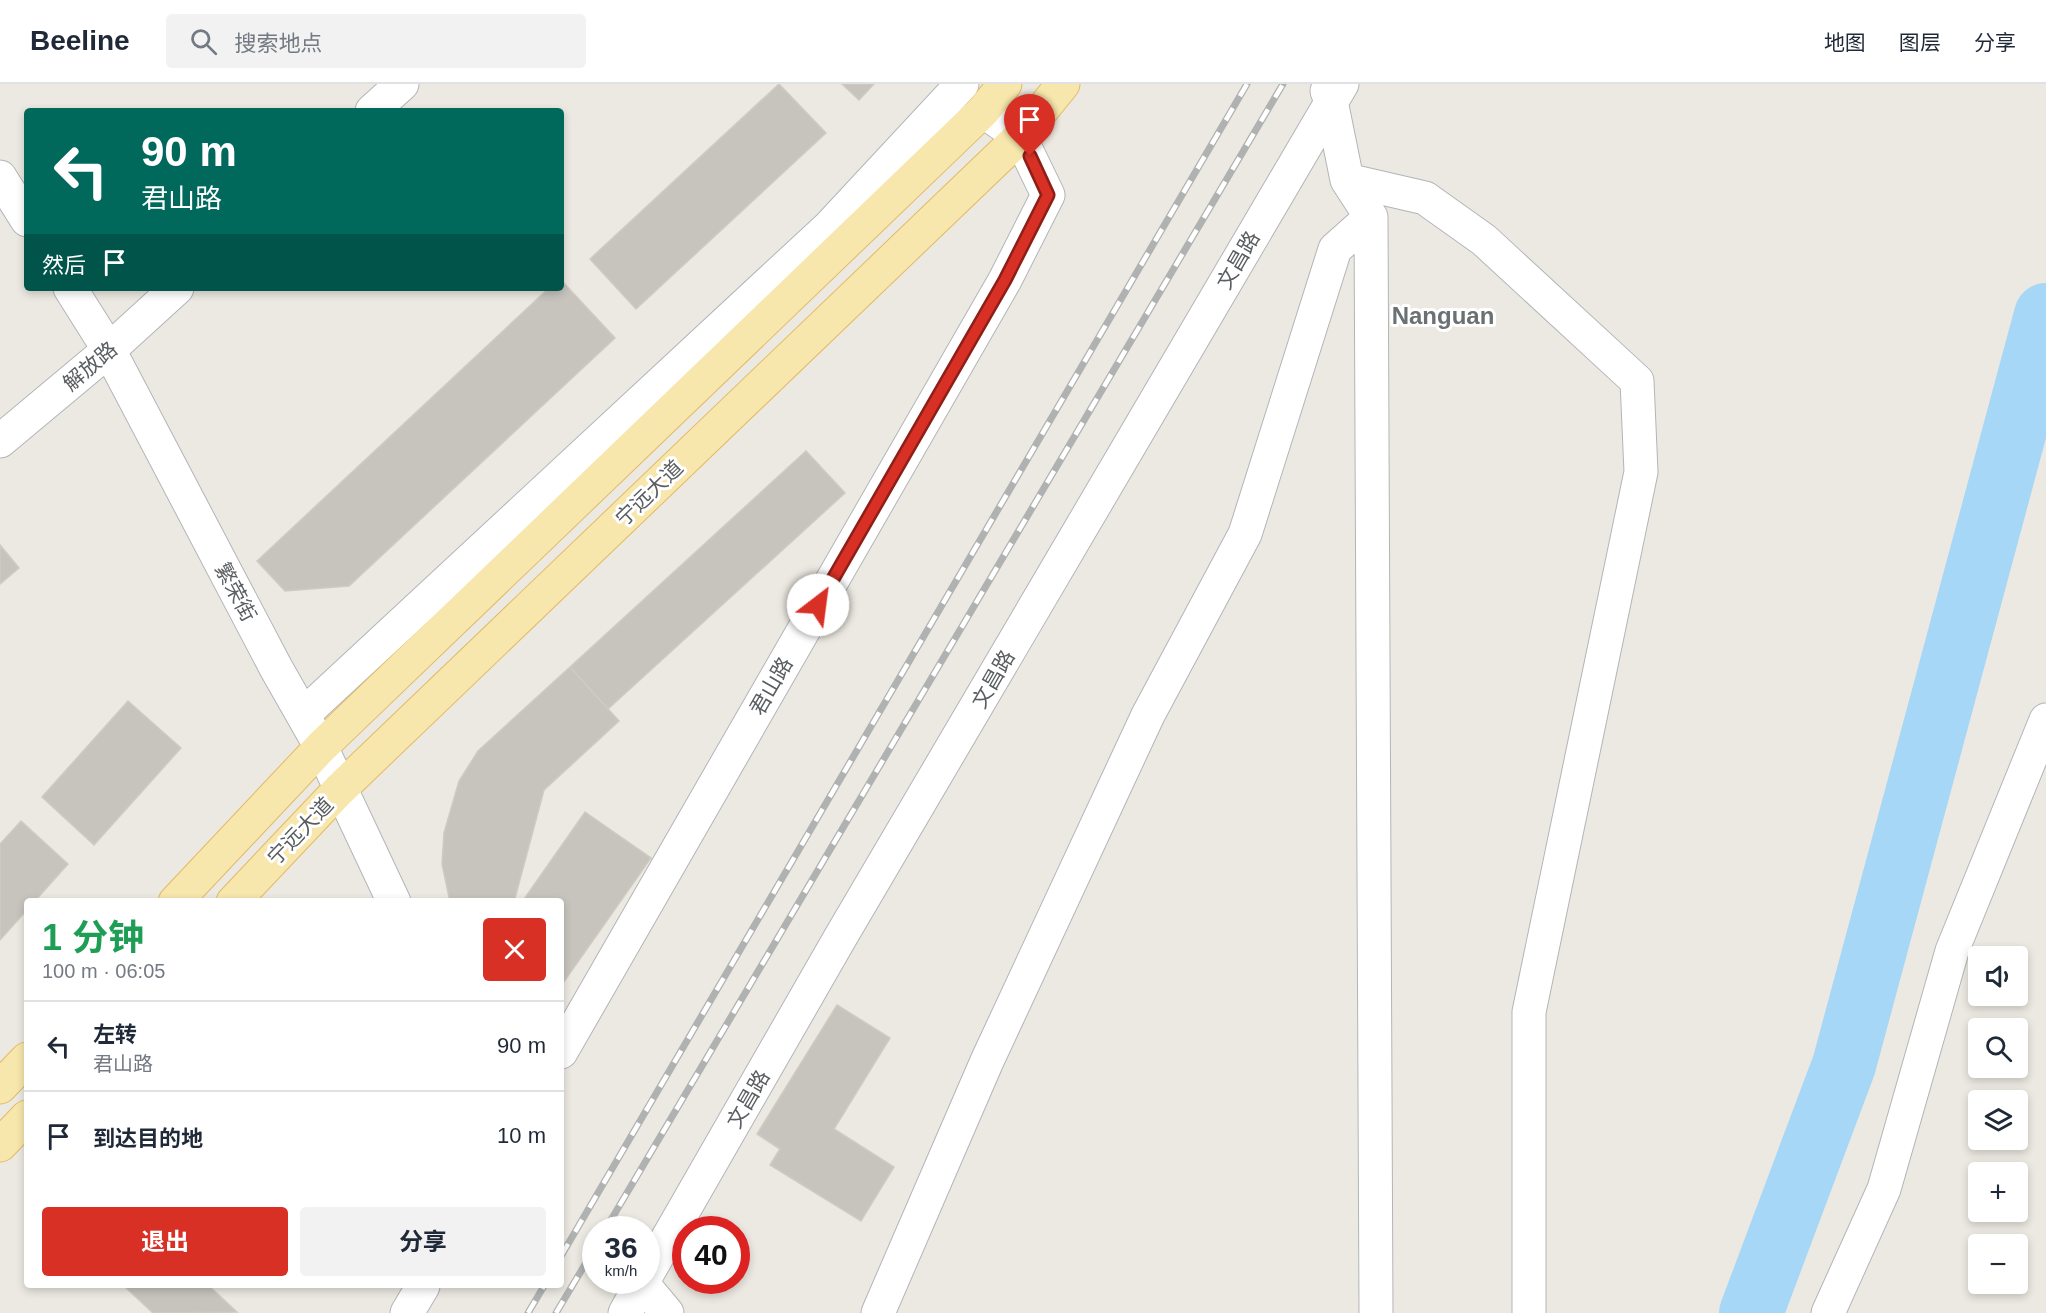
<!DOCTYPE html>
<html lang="zh">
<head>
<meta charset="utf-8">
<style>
	:root { --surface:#fff; --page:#f2f2f3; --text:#1f2937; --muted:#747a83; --line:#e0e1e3; --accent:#d93025 }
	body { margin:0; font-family:Arial,"Noto Sans SC",sans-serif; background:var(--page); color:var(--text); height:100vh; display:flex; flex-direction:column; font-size:22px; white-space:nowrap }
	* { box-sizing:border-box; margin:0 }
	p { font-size:20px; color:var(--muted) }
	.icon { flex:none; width:33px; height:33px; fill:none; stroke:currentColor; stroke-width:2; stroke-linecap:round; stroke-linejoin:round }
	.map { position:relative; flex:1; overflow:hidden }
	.drawer { position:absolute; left:24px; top:814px; width:540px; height:390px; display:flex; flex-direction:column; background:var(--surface); border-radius:6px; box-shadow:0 3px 9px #0003 }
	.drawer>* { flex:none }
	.hud { position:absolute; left:24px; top:24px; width:540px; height:183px; border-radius:6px; box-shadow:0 3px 9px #0003; background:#00695c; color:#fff; overflow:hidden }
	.fabs { position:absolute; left:1968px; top:862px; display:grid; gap:12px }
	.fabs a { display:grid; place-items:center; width:60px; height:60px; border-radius:6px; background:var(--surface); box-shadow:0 3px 9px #0003; font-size:30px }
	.speed { position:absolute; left:582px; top:1132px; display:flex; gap:12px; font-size:30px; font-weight:700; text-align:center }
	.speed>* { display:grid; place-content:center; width:78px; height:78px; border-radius:50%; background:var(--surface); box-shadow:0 3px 9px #0003; line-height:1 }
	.speed small { font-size:15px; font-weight:400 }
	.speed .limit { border:9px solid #d22; background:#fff; color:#111 }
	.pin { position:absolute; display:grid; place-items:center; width:51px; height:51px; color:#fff; margin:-62px -26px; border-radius:50% 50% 50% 0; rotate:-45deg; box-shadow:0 0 6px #0007 }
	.pin .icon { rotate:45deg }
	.me { position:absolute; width:66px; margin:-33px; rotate:30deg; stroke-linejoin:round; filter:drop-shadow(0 0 4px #0008) }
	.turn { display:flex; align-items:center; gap:21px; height:126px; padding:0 18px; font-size:27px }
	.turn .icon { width:78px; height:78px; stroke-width:2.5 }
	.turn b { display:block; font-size:42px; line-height:51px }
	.then { display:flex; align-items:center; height:57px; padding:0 18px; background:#0003; gap:12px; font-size:22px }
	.round { display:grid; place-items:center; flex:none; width:63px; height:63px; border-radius:6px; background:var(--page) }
	.overview { display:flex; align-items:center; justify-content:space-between; height:102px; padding:0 18px }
	h1 { font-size:36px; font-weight:700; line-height:45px; color:#1e9e55 }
	.button { display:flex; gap:12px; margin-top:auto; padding:12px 18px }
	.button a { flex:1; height:69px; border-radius:6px; background:var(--accent); color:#fff; font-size:24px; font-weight:700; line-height:69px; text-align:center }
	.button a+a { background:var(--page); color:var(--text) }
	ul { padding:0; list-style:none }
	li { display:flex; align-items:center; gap:18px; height:90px; padding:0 18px; border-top:2px solid var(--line) }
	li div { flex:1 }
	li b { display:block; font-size:22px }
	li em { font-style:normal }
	header { display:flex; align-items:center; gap:36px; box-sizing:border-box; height:84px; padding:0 30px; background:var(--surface); border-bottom:2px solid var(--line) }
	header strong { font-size:28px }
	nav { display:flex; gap:33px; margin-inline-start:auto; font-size:21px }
	.search { width:420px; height:54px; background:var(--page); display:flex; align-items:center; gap:15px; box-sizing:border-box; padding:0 21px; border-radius:6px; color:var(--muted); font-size:22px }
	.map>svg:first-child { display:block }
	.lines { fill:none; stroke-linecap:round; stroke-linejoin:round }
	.river { stroke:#a7d7f6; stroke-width:64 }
	.building { fill:#c7c4be; stroke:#d0cac1; stroke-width:1.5 }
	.minor-casing { stroke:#b2b5b8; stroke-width:35 }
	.major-casing { stroke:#e3ba64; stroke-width:35 }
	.minor { stroke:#fff; stroke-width:33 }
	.major { stroke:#f7e7ac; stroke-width:33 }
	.rail-casing { stroke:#b0b1b1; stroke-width:7 }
	.rail { stroke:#fff; stroke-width:4.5; stroke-dasharray:14; stroke-linecap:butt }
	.route-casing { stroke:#8d1f18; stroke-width:15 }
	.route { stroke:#d93025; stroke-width:10 }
	.labels { text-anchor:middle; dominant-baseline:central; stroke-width:6; stroke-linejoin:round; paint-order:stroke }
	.street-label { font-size:21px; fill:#5a5e61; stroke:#fff }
	.quarter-label { font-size:24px; font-weight:bold; fill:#6b7073; stroke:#fff }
</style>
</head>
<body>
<header>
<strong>Beeline</strong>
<div class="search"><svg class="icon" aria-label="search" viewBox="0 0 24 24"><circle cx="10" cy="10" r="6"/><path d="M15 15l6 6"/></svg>搜索地点</div>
<nav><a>地图</a><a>图层</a><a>分享</a></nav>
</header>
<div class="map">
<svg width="2046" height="1229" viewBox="0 0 2046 1229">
	<rect width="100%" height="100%" fill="#ece9e2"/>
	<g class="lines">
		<path class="river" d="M1751 1229 1844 981 2046 231"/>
	</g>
	<path class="building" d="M779 0 826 49 636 225 590 175Z
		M842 0H874L859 16Z
		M561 196 615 254 349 502 285 507 257 477 549 204H561Z
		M806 367 845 409 608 625 570 583Z
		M0 461 19 484 0 500Z
		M570 583 619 637 544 706 514 818H450L442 780 444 749 459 697 478 667Z
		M128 617 181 664 94 761 42 713Z
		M585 728 651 774 561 902V818H522Z
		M21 737 68 780 34 818H27V826L0 856V760Z
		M837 921 890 954 834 1045 894 1083 861 1137 770 1081 780 1065 757 1050Z
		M124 1202H209L237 1228 153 1229Z"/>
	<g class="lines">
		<defs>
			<path id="minor" d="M1327 7 1331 17 1347 96 1371 133 1376 1229
				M372 27 402 0
				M0 93 27 136
				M1347 96 1425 114 1484 156 1637 297 1641 388 1529 928V1229
				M70 204 109 266 276 584 321 663 394 818
				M0 357 109 266 177 204
				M303 631 830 142 962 0
				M561 968 1005 196 1048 111 1020 53 983 27
				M646 1192 840 854 1342 0
				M642 1199 667 1229
				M407 1229 423 1202
				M625 1229 643 1197
				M878 1229 987 977 1148 631 1245 450 1335 165 1371 133
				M1828 1229 1884 1105 1952 867 2046 636"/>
			<path id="major" d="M175 818 321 663 983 27 1005 0
				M233 818 339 706 1020 53 1063 0
				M0 1003 27 975
				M0 1061 27 1033"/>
		</defs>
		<use href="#minor" class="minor-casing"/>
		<use href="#major" class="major-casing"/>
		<use href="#minor" class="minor"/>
		<use href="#major" class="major"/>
		<defs>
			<path id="rail" d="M605 1146 1283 0
				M561 1172 1247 0
				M528 1229 544 1202
				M556 1229 596 1162"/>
		</defs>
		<use href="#rail" class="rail-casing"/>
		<use href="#rail" class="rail"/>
	</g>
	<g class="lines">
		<defs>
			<path id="route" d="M818 521 1005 196 1048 111 1030 72"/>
		</defs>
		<use href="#route" class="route-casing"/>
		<use href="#route" class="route"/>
	</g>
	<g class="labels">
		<g class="street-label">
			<text transform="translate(1238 176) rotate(-60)">文昌路</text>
			<text transform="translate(90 282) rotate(-40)">解放路</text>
			<text transform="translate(649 409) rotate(-44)">宁远大道</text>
			<text transform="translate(236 508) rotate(62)">繁荣街</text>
			<text transform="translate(993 595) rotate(-60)">文昌路</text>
			<text transform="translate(771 602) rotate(-60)">君山路</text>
			<text transform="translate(300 747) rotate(-46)">宁远大道</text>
			<text transform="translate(748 1015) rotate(-60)">文昌路</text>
		</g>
		<g class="quarter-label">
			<text x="1443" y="231">Nanguan</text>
		</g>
	</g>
</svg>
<div class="fabs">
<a><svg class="icon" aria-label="sound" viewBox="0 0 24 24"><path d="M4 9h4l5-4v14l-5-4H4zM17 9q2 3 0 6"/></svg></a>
<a><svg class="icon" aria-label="search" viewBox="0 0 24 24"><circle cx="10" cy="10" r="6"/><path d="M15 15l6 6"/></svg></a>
<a><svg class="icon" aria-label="layers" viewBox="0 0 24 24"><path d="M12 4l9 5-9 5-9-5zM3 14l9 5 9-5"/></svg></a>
<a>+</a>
<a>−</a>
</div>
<div class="speed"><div>36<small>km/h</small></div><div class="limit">40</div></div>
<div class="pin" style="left:1030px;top:72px;background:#d93025"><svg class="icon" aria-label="arrive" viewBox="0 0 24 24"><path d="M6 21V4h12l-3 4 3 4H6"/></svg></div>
<svg class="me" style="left:818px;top:521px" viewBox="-20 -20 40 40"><circle r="19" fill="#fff"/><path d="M0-13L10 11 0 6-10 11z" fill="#d93025"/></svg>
<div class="hud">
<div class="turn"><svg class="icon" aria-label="left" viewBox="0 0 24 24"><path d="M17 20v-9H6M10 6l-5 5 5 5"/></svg><div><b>90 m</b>君山路</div></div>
<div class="then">然后<svg class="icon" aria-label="arrive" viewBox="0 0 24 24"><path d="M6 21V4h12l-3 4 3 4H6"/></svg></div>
</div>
<section class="drawer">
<div class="overview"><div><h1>1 分钟</h1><p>100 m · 06:05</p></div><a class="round" style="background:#d93025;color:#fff"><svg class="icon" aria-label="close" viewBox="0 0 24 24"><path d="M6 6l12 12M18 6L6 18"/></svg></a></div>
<ul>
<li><svg class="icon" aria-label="left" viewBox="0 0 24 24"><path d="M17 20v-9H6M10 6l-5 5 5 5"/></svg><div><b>左转</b><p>君山路</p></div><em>90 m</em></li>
<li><svg class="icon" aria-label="arrive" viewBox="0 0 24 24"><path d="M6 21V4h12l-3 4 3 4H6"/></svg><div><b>到达目的地</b></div><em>10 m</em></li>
</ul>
<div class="button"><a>退出</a><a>分享</a></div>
</section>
</div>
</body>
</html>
